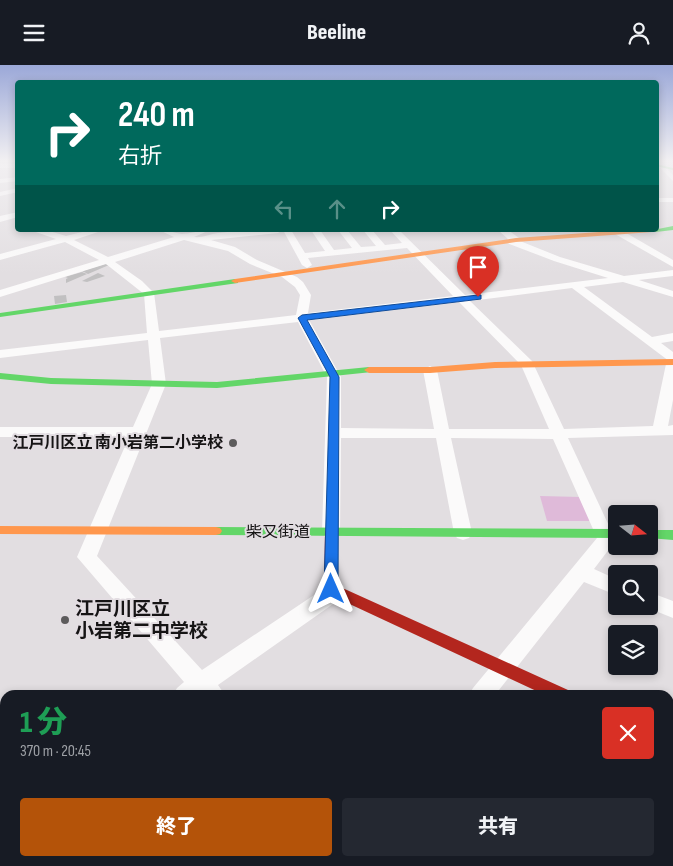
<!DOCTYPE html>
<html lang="ja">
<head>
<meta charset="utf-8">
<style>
	:root { --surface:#171b24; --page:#242831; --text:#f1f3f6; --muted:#9ea1a6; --accent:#b45309 }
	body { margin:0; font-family:"Sofia Sans Condensed","Noto Sans JP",sans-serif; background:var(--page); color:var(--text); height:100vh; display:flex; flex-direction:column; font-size:19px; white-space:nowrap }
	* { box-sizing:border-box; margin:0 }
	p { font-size:16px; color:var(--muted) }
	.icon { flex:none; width:28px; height:28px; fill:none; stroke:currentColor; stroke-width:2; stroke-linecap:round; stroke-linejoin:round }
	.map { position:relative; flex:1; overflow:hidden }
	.details { position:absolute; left:0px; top:625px; width:674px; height:176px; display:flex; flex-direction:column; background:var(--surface); border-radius:15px 15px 0 0; box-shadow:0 2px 8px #0003 }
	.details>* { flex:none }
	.top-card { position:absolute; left:15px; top:15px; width:644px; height:152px; border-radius:5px; box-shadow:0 2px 8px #0003; background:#00695c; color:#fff; overflow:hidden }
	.needle { width:32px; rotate:107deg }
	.tools { position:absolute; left:608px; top:440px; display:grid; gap:10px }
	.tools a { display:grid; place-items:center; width:50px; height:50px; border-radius:5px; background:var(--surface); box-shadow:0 2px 8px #0003; font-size:25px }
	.pin { position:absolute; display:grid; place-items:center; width:42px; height:42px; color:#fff; margin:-51px -21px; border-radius:50% 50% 50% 0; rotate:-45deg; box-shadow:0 0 5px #0007 }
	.pin .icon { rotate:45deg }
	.me { position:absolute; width:55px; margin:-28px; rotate:0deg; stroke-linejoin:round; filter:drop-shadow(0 0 4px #0008) }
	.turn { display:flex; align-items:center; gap:18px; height:105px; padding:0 20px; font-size:22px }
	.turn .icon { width:65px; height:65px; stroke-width:2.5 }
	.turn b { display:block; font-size:35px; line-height:42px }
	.lanes { display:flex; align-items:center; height:48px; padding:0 20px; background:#0003; justify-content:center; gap:25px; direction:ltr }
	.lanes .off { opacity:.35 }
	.round { display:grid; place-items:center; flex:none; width:52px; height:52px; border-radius:5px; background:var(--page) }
	.overview { display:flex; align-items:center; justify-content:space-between; height:85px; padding:0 20px }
	h1 { font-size:30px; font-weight:800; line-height:38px; color:#1e9e55 }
	.button { display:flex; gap:10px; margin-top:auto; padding:10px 20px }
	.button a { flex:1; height:58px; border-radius:5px; background:var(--accent); color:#fff; font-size:20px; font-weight:800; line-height:58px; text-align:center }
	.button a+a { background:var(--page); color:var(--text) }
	header { display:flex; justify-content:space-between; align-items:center; height:65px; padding:0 20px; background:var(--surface); font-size:22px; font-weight:800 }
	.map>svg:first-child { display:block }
	.green { fill:#dfbad9 }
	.building { fill:#c1c0c1 }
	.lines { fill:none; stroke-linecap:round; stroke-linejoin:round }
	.street { fill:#fbfafa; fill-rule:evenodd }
	.fast { fill:#63d668; fill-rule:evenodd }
	.slow { fill:#ff974d; fill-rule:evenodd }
	.jam { fill:#b3261e; fill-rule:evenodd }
	.route { fill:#1a73e8; stroke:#114b97 }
	.poi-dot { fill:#5d5b5c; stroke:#e3dde2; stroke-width:2 }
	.labels { text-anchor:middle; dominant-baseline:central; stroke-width:4; stroke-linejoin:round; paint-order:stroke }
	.poi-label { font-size:16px; font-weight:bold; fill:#161415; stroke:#e3dde2; text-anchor:end }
	.street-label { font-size:16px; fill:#161415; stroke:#e3dde2 }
	.near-poi-label { font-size:19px; font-weight:bold; fill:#161415; stroke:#e3dde2; text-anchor:start }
</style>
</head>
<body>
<header><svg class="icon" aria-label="menu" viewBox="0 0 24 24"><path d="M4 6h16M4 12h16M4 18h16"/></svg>Beeline<svg class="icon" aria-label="person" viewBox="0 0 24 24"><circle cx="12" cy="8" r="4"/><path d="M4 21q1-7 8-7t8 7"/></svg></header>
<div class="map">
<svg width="673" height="801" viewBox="0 0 673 801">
	<rect width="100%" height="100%" fill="#e2dee1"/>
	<path class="green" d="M540 431 581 432 590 456H547Z"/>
	<path class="building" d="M105 199 109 200 88 209 82 206Z
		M82 207 87 209 66 218V214L68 213 65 212Z
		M98 208 105 211 87 217 82 216Z
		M66 230 67 237 55 239 54 231Z"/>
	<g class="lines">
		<path class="street" d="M0 99H18V103H0Z
			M661 102H665L673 110V116L661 104Z
			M18 112V116L0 118V114Z
			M18 123V127L0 131V127Z
			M656 133H673V137H656Z
			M18 147V152L0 157V151Z
			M30 165H46L66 171 90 165H104L74 175 108 192 174 172 159 165C168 165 174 168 182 169 188 169 202 165 210 165L194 172C202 173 210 169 218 168 239 165 261 165 282 165L278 168 211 175 235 182 257 195 297 212 303 217 311 230 308 248 453 231 407 183 308 193 312 200 307 203 302 200 283 165H291L305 188 325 186 311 165H320L334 185 352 183 338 165H347L361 182 376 181 363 165H372L385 180 402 178 390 165H399L465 230 608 213 554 196 507 178 505 176 508 174 498 165H508L519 173 520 176 560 192 624 211 673 205V211L639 215 673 226V232L623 217 584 222 652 272 673 268V276L661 278 673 287V335L668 361 673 360V370L568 373 610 463 616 464V475L594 504 616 514V530L584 517 495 630H469L473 623 597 473 553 374 451 373 472 468 469 473 463 475 457 473 454 468 436 373H341L340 467 337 472 331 473 325 472 322 467 327 312 298 257 160 273 166 319 97 491 202 605 329 520 336 518 343 520 346 526 343 532 218 620 225 630H173L177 623 184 617 77 492 129 372H0V362H133L152 319 148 275 0 293V285L147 268 144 229 106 199 0 232V225L99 195 65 177 0 195V189L56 174ZM184 175 228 186 250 199 282 212 295 222 300 230 296 250 159 266 154 228 142 216 115 197ZM572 223 669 296 666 299 653 361 564 364 532 296 470 236ZM459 237 521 300 549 364H449L437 305 430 301 423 305 434 364 341 363V312L309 255Z
			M615 165H621L673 195V202L615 169Z
			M649 527 673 536V553L643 541H649Z
			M5 745V774L0 776V747Z
			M207 796H238L240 801H209Z
			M332 796H362L360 801H330Z
			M398 796H430L432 801H400Z
			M620 796H648L647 801H619Z"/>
		<path class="fast" d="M656 99 673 103V105L656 101Z
			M673 161V165L656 167 653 165Z
			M235 214H238V218L0 252V248Z
			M369 302 372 303V307L217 323 51 319 0 314V308L51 313 217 317Z
			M216 462 616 464V473L216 470 212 469 210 466 212 463Z
			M649 465H673V475L649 473Z"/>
		<path class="slow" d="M627 165H655L652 167 516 177 235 218 231 216 235 214 516 173Z
			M673 294V300L495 303 430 308H369L364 305 369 302H430L495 297Z
			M0 461 216 462 220 463 222 466 220 469 216 470 0 469Z"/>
		<path class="jam" d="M331 463 335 464 337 467 338 521 568 625 570 630H545L326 528 324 524 325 467 327 464Z
			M669 669 673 670V687L669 686Z"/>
	</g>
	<linearGradient id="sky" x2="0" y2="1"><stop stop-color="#9ba8d8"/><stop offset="0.46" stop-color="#f2f0f2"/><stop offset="1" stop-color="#f2f0f2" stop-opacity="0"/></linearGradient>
	<rect width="673" height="209" fill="url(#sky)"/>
	<path class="route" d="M478 230H481V234L307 255 339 312 338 524 336 528 331 530 326 528 324 524 330 312 298 253 302 250Z"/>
	<g class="poi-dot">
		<circle cx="233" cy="378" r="5"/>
		<circle cx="65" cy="555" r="5"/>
	</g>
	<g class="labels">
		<g class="poi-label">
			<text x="223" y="378">江戸川区立 南小岩第二小学校</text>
		</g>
		<g class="street-label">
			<text x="278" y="467">柴又街道</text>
		</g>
		<g class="near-poi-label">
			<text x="75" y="544">江戸川区立<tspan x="75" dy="22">小岩第二中学校</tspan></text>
		</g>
	</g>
</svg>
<div class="tools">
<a><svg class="needle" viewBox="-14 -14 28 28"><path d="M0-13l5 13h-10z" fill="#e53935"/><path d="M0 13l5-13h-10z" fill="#9ea1a6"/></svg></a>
<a><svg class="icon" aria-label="search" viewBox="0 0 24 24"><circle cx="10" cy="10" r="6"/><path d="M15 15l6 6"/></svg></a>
<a><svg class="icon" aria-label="layers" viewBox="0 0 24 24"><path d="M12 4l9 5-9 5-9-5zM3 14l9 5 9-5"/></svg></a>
</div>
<div class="pin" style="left:478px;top:232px;background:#d93025"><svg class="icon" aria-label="arrive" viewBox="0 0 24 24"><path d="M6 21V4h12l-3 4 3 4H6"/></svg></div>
<svg class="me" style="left:331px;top:524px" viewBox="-20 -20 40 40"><path d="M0-17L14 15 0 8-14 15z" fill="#1a73e8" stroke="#fff" stroke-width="4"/></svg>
<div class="top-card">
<div class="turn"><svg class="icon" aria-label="right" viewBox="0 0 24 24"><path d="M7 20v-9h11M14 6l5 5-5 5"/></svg><div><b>240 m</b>右折</div></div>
<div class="lanes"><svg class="icon off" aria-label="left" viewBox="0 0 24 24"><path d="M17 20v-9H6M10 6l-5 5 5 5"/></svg><svg class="icon off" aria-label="ahead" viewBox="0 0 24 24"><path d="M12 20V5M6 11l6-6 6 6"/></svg><svg class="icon" aria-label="right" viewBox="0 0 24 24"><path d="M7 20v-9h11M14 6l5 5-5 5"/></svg></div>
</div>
<section class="details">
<div class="overview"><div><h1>1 分</h1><p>370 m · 20:45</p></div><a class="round" style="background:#d93025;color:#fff"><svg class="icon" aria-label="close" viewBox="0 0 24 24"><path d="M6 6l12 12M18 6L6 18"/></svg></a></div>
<div class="button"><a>終了</a><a>共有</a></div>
</section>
</div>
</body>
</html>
